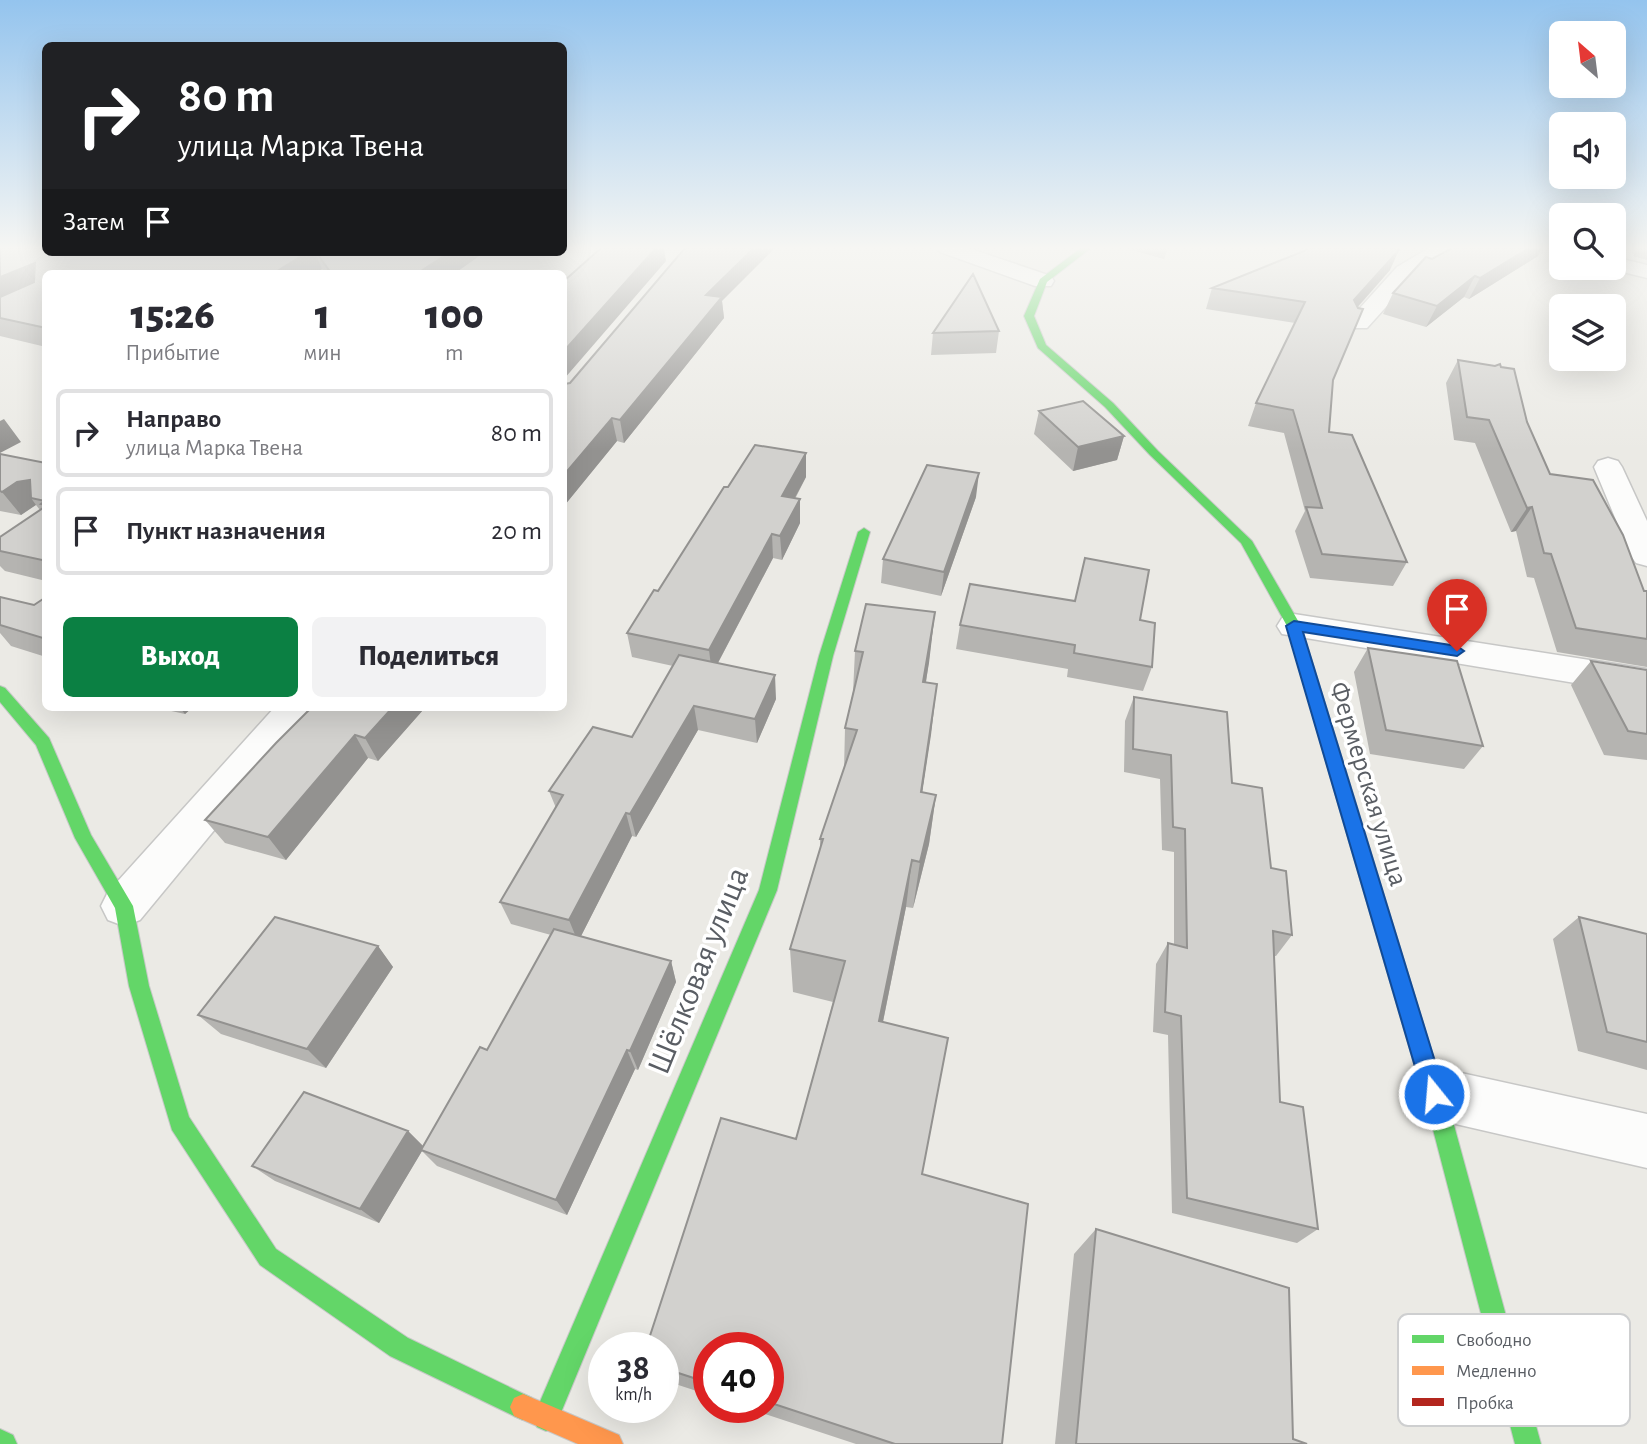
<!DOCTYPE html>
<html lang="ru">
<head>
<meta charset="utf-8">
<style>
	:root { --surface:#fff; --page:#f2f2f3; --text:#2b2b33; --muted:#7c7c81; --line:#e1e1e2; --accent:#0b8043 }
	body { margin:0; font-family:"Alegreya Sans",sans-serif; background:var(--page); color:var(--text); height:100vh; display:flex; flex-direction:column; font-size:26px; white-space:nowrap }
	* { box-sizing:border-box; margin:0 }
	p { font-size:23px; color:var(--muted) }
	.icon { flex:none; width:38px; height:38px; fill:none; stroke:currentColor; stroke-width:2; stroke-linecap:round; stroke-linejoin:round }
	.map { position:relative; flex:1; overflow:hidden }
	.side { position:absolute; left:42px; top:270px; width:525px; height:441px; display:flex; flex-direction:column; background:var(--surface); border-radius:10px; box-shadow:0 7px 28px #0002 }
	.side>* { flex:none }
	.top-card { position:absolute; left:42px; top:42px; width:525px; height:214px; border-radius:10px; box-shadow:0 7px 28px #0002; background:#202124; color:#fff; overflow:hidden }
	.needle { width:46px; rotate:332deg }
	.tools { position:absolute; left:1549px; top:21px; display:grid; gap:14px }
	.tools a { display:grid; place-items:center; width:77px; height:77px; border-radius:10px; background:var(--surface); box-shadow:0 7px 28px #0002; font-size:35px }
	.speed { position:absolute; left:588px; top:1332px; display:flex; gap:14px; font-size:35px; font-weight:700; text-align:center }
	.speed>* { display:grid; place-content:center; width:91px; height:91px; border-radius:50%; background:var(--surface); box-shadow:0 7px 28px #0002; line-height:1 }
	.speed small { font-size:18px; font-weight:400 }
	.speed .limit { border:10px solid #d22; background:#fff; color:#111 }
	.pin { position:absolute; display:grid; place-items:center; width:60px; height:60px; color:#fff; margin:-72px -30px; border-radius:50% 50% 50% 0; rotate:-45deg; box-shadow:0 0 7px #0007 }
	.pin .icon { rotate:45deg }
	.me { position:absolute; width:77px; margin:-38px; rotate:343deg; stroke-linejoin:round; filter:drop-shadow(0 0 5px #0008) }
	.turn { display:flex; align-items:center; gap:24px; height:147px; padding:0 21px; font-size:32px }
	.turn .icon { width:91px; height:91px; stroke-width:2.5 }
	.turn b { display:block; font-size:49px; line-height:60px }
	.then { display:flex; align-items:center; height:66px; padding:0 21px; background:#0003; gap:14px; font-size:26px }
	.eta { display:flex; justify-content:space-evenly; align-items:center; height:119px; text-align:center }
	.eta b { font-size:42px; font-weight:800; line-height:49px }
	.primary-button { display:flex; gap:14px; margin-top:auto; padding:14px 21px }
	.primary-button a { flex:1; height:80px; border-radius:10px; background:var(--accent); color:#fff; font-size:28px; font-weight:800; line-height:80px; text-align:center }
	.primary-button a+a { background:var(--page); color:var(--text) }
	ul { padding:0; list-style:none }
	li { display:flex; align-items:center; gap:21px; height:88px; margin:0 14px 10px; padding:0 7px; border:4px solid var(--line); border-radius:10px }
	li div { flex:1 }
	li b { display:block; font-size:26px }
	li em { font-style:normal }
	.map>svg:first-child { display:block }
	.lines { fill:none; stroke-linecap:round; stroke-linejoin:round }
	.street-casing { stroke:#c7c7c6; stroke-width:3 }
	.fast-casing { stroke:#c7c8c7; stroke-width:2 }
	.slow-casing { stroke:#c7c8c7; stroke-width:2 }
	.jam-casing { stroke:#c7c8c7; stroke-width:2 }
	.street { fill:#fcfcfb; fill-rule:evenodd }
	.fast { fill:#63d668; fill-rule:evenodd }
	.slow { fill:#ff974d; fill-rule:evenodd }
	.jam { fill:#b3261e; fill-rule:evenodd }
	.wall { fill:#b5b4b1 }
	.shaded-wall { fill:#939290 }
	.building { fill:#d2d1ce; stroke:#939290; stroke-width:2 }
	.route { fill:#1a73e8; stroke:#114b97; stroke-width:2 }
	.labels { text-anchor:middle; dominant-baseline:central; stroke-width:7; stroke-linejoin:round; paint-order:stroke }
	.street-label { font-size:28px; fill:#5a5e64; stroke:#fff }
	.near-street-label { font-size:33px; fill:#5a5e64; stroke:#fff }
	.key { fill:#fff; stroke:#cecfd0; stroke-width:2 }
	.key-label { font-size:19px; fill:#5a5e64 }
</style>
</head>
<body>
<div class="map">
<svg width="1647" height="1444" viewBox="0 0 1647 1444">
	<rect width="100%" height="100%" fill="#ebeae5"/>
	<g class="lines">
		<defs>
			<path id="street" d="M937 248H968L1051 276 1054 281 1051 286H1035L940 252Z
				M1429 248H1454L1413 277 1367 328H1351L1347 323 1351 318 1397 267Z
				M1614 257 1647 265V278L1607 268H1614Z
				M1608 458 1618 461 1622 467 1647 521V566L1636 563 1631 556 1594 467 1598 461Z
				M1294 614 1647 669V695L1282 634 1277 626 1282 618Z
				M275 707H316L140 920 124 926 108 920 101 906 108 892Z
				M1434 1067 1647 1114V1168L1434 1119 1415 1112 1408 1093 1415 1074Z"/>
			<path id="fast" d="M1081 248H1091L1047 282 1034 316 1046 345 1113 403 1158 451 1252 541 1301 626 1357 807 1354 812 1348 814 1342 812 1339 807 1287 626 1241 543 1150 455 1105 407 1038 348 1024 316 1040 279Z
				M864 528 870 532 833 656 777 890 555 1427 546 1431 537 1427 533 1418 759 890 819 656 858 532Z
				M0 686 5 688 49 738 91 835 133 906 149 986 189 1117 276 1249 408 1338 532 1398 536 1407 532 1416 523 1420 514 1416 390 1356 260 1265 172 1130 129 986 115 908 75 838 36 745 0 702Z
				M1441 1107 1449 1110 1452 1118 1541 1444H1515L1430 1118 1433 1110Z
				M0 1429 13 1435 17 1444H0Z"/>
			<path id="slow" d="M523 1394 619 1435 623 1444H578L514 1416 510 1407 514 1398Z"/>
			<path id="jam" d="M1348 800 1354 802 1357 807 1452 1118 1449 1126 1441 1129 1433 1126 1430 1118 1339 807 1342 802Z"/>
		</defs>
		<use href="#street" class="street-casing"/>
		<use href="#fast" class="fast-casing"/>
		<use href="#slow" class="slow-casing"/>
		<use href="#jam" class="jam-casing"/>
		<use href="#street" class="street"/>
		<use href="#fast" class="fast"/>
		<use href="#slow" class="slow"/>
		<use href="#jam" class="jam"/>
	</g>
	<path class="wall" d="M0 248 46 252H485L455 273H325L322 269 316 273H46V347L0 336Z
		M1125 248H1168L1164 259Z
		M1637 248H1647V260L1633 256Z
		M1538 256 1469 299 1464 297 1426 327 1383 314 1393 293 1432 259Z
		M1390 270 1358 307 1333 380 1329 432 1407 562 1393 586 1310 578 1295 531 1305 511 1284 433 1248 426 1256 403 1295 323 1206 309 1212 288Z
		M722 301 724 318 624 443 617 441 564 506V384L570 383Z
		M999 331 996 353 931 355 933 333Z
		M1458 360 1527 422 1550 474 1644 591H1647V667L1557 652 1534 578 1527 577 1516 531 1511 532 1475 443 1454 440 1446 383Z
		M1039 411 1124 436 1117 460 1073 471 1034 434Z
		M806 453V477L795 499 800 523 782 560 773 558 718 663 776 699 757 743 698 730 636 837 632 836 581 936 671 961 676 982 638 1070 635 1069 567 1215 437 1166 422 1151 379 1223 275 1181 252 1166 408 1131 423 1146 487 1050 551 935 511 924 500 902 556 808 549 791 632 737 673 666 632 657 627 633 658 591 728 487Z
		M0 454 46 463V581L5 571 0 566V537L40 510 36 505H35L21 515 0 511Z
		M976 497 941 596 881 583 883 559Z
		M0 597 34 605 46 597V657L11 646 0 633Z
		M935 612 926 683 937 684 922 792 936 795 929 844 913 908 906 907 883 1022 922 1174 1002 1444H856L744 1407H768V1348H709V1395L663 1380V1348L796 1139 833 1002 793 992 790 949 820 848V839L844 770 845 728 853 692 855 651Z
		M1140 620 1152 667 1143 691 1067 677 1068 669 956 649 960 625Z
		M1368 648 1483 746 1464 769 1370 754 1354 672Z
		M1591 661 1647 670V760L1604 755 1571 685Z
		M1134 697 1232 783 1271 868 1292 935 1276 956H1274L1280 1102 1318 1229 1297 1243 1172 1213 1168 1035 1153 1032 1156 964 1168 943 1174 945V852L1162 850 1160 779 1124 772 1125 721Z
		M153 707H193L185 714Z
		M423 710 378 761 368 758 286 860 225 843 205 820 276 743Z
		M1579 917 1647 934V1070L1578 1051 1553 939Z
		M378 946 393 967 326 1068 221 1034 198 1015Z
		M1096 1229 1293 1439 1307 1444H1055L1074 1254Z"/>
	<path class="shaded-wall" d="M656 248H664L666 261 564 379V351Z
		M754 248H775L722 301 724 318 624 443 620 420 706 295Z
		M1529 248H1542L1538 256 1469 299 1480 278Z
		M1399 250 1390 270 1345 321 1354 300Z
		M57 252H99L69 273Z
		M308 252H315L322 269 316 273H274Z
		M349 252H381L356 273Z
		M450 252H485L455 273H418Z
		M35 263 46 279 0 304V277Z
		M1475 276 1464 297 1426 327 1437 306Z
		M612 418 617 441 564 506V475Z
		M4 419 21 442 0 453V421Z
		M1124 436 1117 460 1073 471 1078 447Z
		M806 453V477L783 520 782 496Z
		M979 473 976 497 941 596 944 572Z
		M30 480 45 501 31 498 36 505 21 515 2 492 17 482Z
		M800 499V523L782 560 780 536Z
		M1532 507 1516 531 1511 532 1527 508Z
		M772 534 773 558 712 674 709 650Z
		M935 612 929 663 917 733 923 682Z
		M775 675 776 699 757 743 755 719Z
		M937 684 931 735 915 840 921 792Z
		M694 706 698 730 636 837 630 814Z
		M179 707H193L185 714Z
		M393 707H422L423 710 378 761 365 738Z
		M355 735 368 758 286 860 268 837Z
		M936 795 929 844 913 908 920 862Z
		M626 813 632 836 578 942 569 920Z
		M912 860 906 907 875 1061 879 1021Z
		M378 946 393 967 326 1068 307 1049Z
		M671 961 676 982 638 1070 630 1051Z
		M627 1050 635 1069 567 1215 556 1200Z
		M408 1131 424 1147 421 1150 422 1151 379 1223 360 1209Z"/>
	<path class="building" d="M0 248H46V252L88 255 93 252H308L274 273H46V328L0 318V297L34 282 35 263 0 277Z
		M601 248H656L564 351V281Z
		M685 248H754L706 295 722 297 620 420 612 418 564 475V384L570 383Z
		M1308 248H1394L1399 250 1354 300 1358 308 1363 309 1333 380 1329 432 1352 435 1407 562 1322 554 1306 507 1322 508 1293 410 1256 403 1305 302 1212 288 1304 251Z
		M1452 248H1529L1480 278 1475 276 1437 306 1393 293 1426 257 1432 259Z
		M316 252H349L352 255H377L381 252H450L418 273H331Z
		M973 274 999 331 933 333Z
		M1458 360 1495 366 1500 364 1501 367 1514 369 1527 422 1550 474 1593 480 1623 535 1644 591H1647V639L1576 628 1551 554 1544 553 1532 507 1527 508 1489 420 1467 417Z
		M1083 401 1124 436 1078 447 1039 411Z
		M755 445 806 453 782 496 800 499 780 536 772 534 709 650 627 633 654 590 658 591 724 487H728Z
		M0 454 46 463V505L41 504 45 501 31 498 30 480 17 482 2 492 0 491Z
		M927 465 979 473 944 572 883 559Z
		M46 506V557L42 560 0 551V537Z
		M1085 558 1149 570 1140 620 1155 623 1152 667 1074 653 1075 645 960 625 970 584 1075 601Z
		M0 597 34 605 46 597V639L0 625Z
		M866 604 935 612 923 682 937 684 921 792 936 795 920 862 912 860 879 1021 948 1038 922 1174 1028 1204 1002 1444H895L768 1402V1348H709V1383L663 1368V1348H646L721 1118 796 1139 845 961 790 949 823 839H820L857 730 845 728 863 652 855 651Z
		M1368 648 1457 661 1483 746 1386 730Z
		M679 655 775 675 755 719 694 706 630 814 626 813 569 920 500 902 563 795 549 791 593 727 632 737Z
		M1591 661 1647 670V734L1628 731Z
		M1134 697 1227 712 1232 783 1262 788 1271 868 1286 871 1292 935 1273 931 1280 1102 1303 1107 1318 1229 1187 1198 1181 1016 1165 1012 1168 943 1187 948 1185 829 1173 827 1171 755 1133 749Z
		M312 707H393L365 738 355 735 268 837 205 820 276 743Z
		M275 917 378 946 307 1049 198 1015Z
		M1579 917 1647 934V1042L1607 1032Z
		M554 929 671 961 630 1051 627 1050 556 1200 421 1150 480 1047 487 1050Z
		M304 1092 408 1131 360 1209 252 1166Z
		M1096 1229 1289 1288 1293 1439 1307 1444H1076Z"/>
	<linearGradient id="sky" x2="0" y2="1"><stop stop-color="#94c4ee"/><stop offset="0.55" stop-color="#f6f6f3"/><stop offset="1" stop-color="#f6f6f3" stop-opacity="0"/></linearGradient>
	<rect width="1647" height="451" fill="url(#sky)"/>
	<path class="route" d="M1294 621 1457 646 1464 651 1457 656 1303 632 1445 1094 1442 1101 1434 1104 1426 1101 1423 1094 1286 626Z"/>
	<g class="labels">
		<g class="street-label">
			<text transform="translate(1368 784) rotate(73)">Фермерская улица</text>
		</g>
		<g class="near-street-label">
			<text transform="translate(699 971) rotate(-68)">Шёлковая улица</text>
		</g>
	</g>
	<rect x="1398" y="1314" width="232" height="112" rx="10" class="key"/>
	<rect x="1412" y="1335" width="32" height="8" fill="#63d668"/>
	<rect x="1412" y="1366" width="32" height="9" fill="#ff974d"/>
	<rect x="1412" y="1398" width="32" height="8" fill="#b3261e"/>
	<g class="key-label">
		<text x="1456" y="1346">Свободно</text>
		<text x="1456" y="1377">Медленно</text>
		<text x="1456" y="1409">Пробка</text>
	</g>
</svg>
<div class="tools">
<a><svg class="needle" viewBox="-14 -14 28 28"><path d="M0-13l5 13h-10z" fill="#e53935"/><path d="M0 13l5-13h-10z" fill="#7c7c81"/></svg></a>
<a><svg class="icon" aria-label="sound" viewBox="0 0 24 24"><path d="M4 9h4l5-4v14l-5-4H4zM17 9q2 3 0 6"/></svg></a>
<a><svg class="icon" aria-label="search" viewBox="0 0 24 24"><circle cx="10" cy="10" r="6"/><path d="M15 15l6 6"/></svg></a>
<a><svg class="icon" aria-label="layers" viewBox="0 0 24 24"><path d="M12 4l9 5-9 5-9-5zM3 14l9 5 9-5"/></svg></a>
</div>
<div class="speed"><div>38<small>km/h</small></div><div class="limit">40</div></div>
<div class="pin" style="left:1457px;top:651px;background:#d93025"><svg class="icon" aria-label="arrive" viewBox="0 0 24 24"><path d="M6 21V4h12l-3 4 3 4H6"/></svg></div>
<svg class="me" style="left:1434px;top:1094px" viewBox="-20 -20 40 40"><circle r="17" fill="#1a73e8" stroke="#fff" stroke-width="3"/><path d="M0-11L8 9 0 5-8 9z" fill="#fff"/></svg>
<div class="top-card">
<div class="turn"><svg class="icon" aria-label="right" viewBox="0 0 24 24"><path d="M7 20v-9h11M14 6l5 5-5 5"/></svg><div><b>80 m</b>улица Марка Твена</div></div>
<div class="then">Затем<svg class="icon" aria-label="arrive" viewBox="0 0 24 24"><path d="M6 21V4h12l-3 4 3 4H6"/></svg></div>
</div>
<section class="side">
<div class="eta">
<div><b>15:26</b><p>Прибытие</p></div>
<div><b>1</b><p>мин</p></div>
<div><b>100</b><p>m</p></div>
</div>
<ul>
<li><svg class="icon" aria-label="right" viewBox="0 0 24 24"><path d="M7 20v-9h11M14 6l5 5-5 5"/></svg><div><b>Направо</b><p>улица Марка Твена</p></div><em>80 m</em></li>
<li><svg class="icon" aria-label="arrive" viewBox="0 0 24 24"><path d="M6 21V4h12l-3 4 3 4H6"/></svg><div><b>Пункт назначения</b></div><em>20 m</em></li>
</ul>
<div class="primary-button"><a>Выход</a><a>Поделиться</a></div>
</section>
</div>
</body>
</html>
